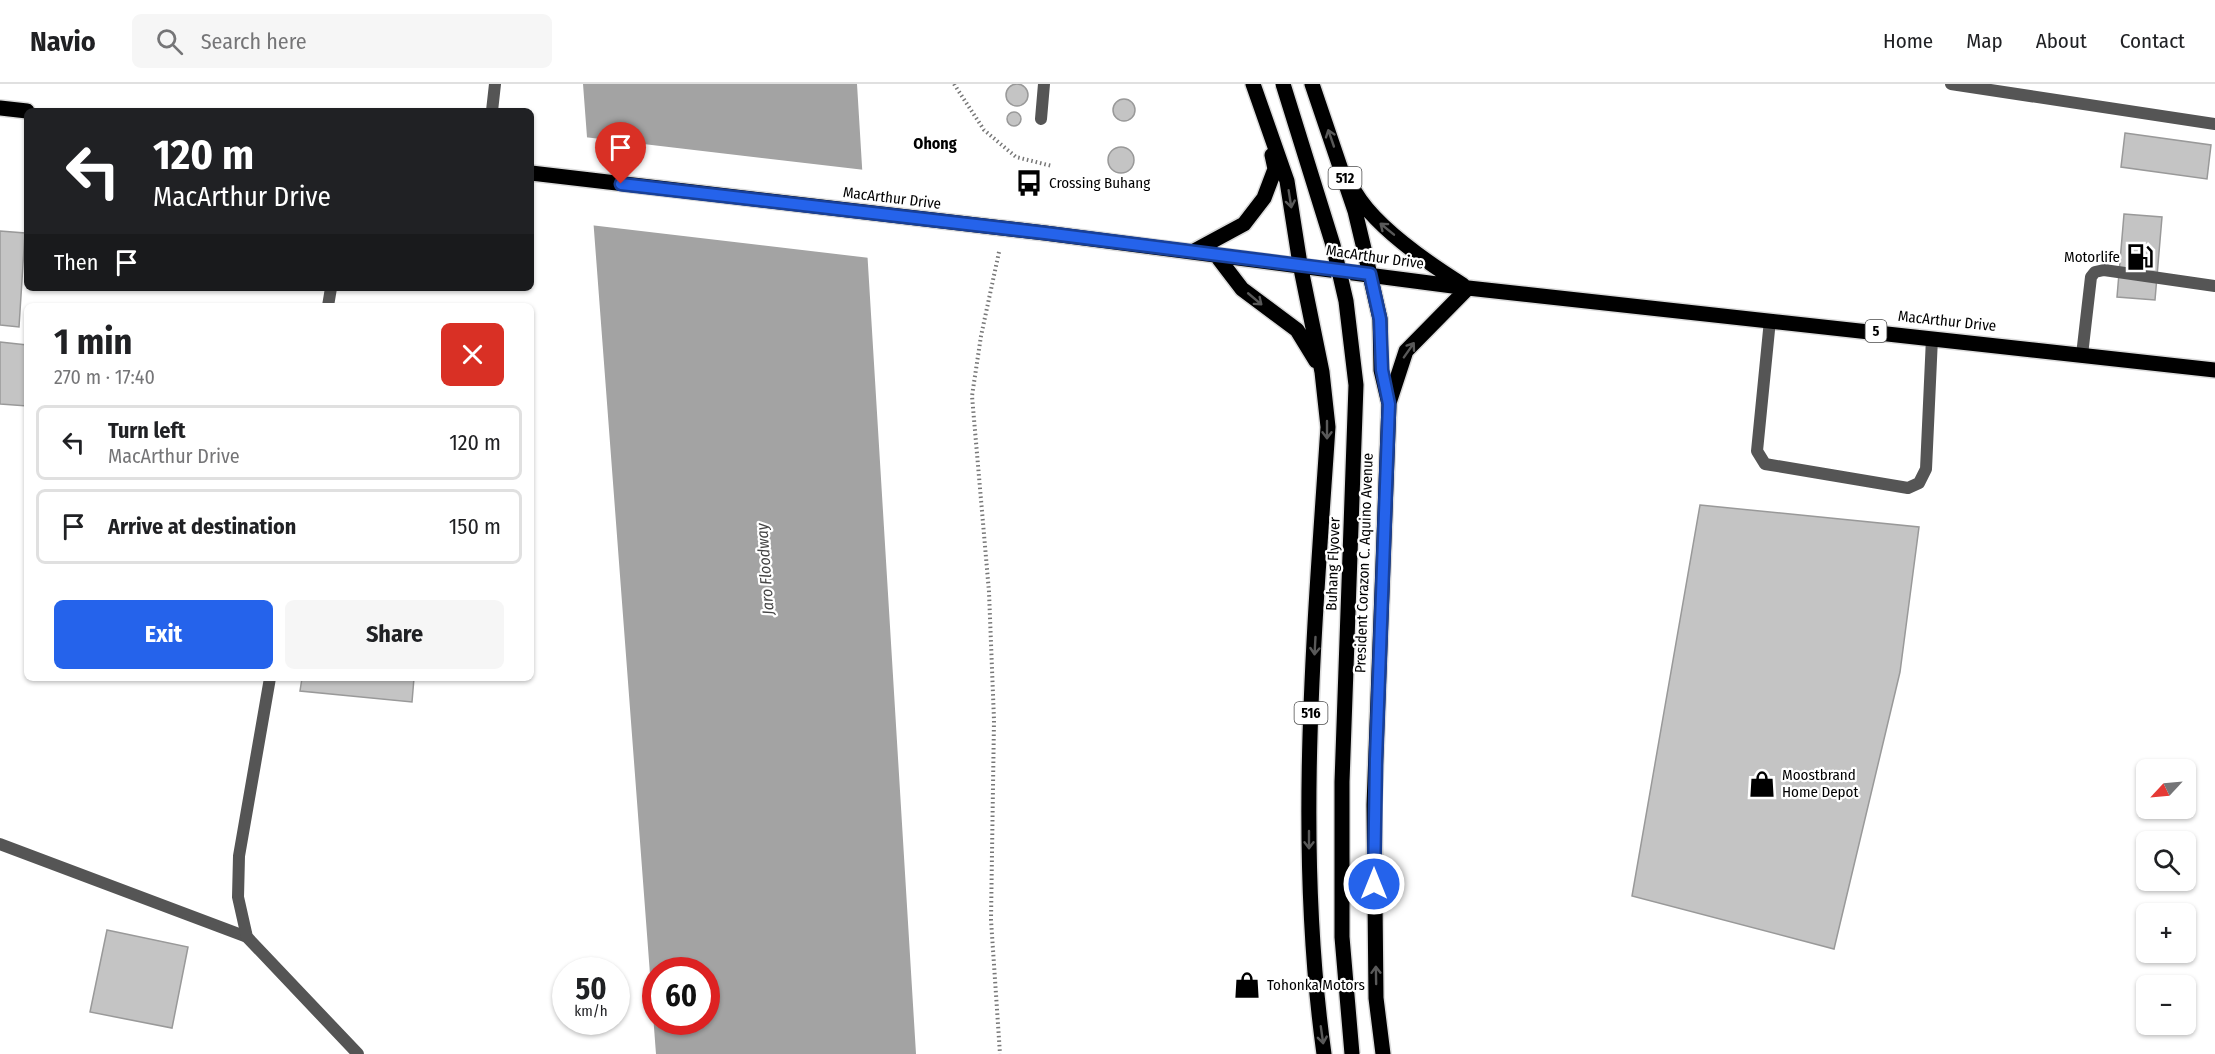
<!DOCTYPE html>
<html lang="en">
<head>
<meta charset="utf-8">
<style>
	:root { --surface:#fff; --page:#f6f6f6; --text:#202124; --muted:#757577; --line:#e0e0e0; --accent:#2563eb }
	body { margin:0; font-family:"Fira Sans Condensed",sans-serif; background:var(--page); color:var(--text); height:100vh; display:flex; flex-direction:column; font-size:22px; white-space:nowrap }
	* { box-sizing:border-box; margin:0 }
	p { font-size:20px; color:var(--muted) }
	.icon { flex:none; width:33px; height:33px; fill:none; stroke:currentColor; stroke-width:2; stroke-linecap:round; stroke-linejoin:round }
	.map { position:relative; flex:1; overflow:hidden }
	.sheet { position:absolute; left:24px; top:219px; width:510px; height:378px; display:flex; flex-direction:column; background:var(--surface); border-radius:9px; box-shadow:0 2px 4px #0004 }
	.sheet>* { flex:none }
	.banner { position:absolute; left:24px; top:24px; width:510px; height:183px; border-radius:9px; box-shadow:0 2px 4px #0004; background:#202124; color:#fff; overflow:hidden }
	.needle { width:39px; rotate:244deg }
	.tools { position:absolute; left:2136px; top:675px; display:grid; gap:12px }
	.tools a { display:grid; place-items:center; width:60px; height:60px; border-radius:9px; background:var(--surface); box-shadow:0 2px 4px #0004; font-size:30px }
	.speed { position:absolute; left:552px; top:873px; display:flex; gap:12px; font-size:30px; font-weight:700; text-align:center }
	.speed>* { display:grid; place-content:center; width:78px; height:78px; border-radius:50%; background:var(--surface); box-shadow:0 2px 4px #0004; line-height:1 }
	.speed small { font-size:15px; font-weight:400 }
	.speed .limit { border:9px solid #d22; background:#fff; color:#111 }
	.pin { position:absolute; display:grid; place-items:center; width:51px; height:51px; color:#fff; margin:-62px -26px; border-radius:50% 50% 50% 0; rotate:-45deg; box-shadow:0 0 6px #0007 }
	.pin .icon { rotate:45deg }
	.me { position:absolute; width:66px; margin:-33px; rotate:0deg; stroke-linejoin:round; filter:drop-shadow(0 0 4px #0008) }
	.turn { display:flex; align-items:center; gap:21px; height:126px; padding:0 30px; font-size:27px }
	.turn .icon { width:78px; height:78px; stroke-width:2.5 }
	.turn b { display:block; font-size:42px; line-height:51px }
	.then { display:flex; align-items:center; height:57px; padding:0 30px; background:#0003; gap:12px; font-size:22px }
	.round { display:grid; place-items:center; flex:none; width:63px; height:63px; border-radius:9px; background:var(--page) }
	.headline { display:flex; align-items:center; justify-content:space-between; height:102px; padding:0 30px }
	h1 { font-size:36px; font-weight:700; line-height:45px }
	.primary-button { display:flex; gap:12px; margin-top:auto; padding:12px 30px }
	.primary-button a { flex:1; height:69px; border-radius:9px; background:var(--accent); color:#fff; font-size:24px; font-weight:700; line-height:69px; text-align:center }
	.primary-button a+a { background:var(--page); color:var(--text) }
	ul { padding:0; list-style:none }
	li { display:flex; align-items:center; gap:18px; height:75px; margin:0 12px 9px; padding:0 18px; border:3px solid var(--line); border-radius:9px }
	li div { flex:1 }
	li b { display:block; font-size:22px }
	li em { font-style:normal }
	header { display:flex; align-items:center; gap:36px; box-sizing:border-box; height:84px; padding:0 30px; background:var(--surface); border-bottom:2px solid var(--line) }
	header strong { font-size:28px }
	nav { display:flex; gap:33px; margin-inline-start:auto; font-size:21px }
	.search { width:420px; height:54px; background:var(--page); display:flex; align-items:center; gap:15px; box-sizing:border-box; padding:0 21px; border-radius:9px; color:var(--muted); font-size:22px }
	.map>svg:first-child { display:block }
	.water { fill:#a3a3a3; fill-rule:evenodd }
	.pier { fill:#fff }
	.building { fill:#c4c4c4; stroke:#999; stroke-width:1.5 }
	.lines { fill:none; stroke-linecap:round; stroke-linejoin:round }
	.primary-casing { stroke:#dbdbdb; stroke-width:18 }
	.path { stroke:#777; stroke-width:4; stroke-dasharray:1.5 3; stroke-linecap:butt }
	.lane { stroke:#555; stroke-width:12 }
	.street { stroke:#555; stroke-width:12 }
	.primary { stroke:#000; stroke-width:15 }
	.primary-bridge-casing { stroke:#dbdbdb; stroke-width:18; stroke-linecap:butt }
	.primary-bridge { stroke:#000; stroke-width:15 }
	.oneway { stroke:#595959 }
	.route-casing { stroke:#184099; stroke-width:15 }
	.route { stroke:#2563eb; stroke-width:10 }
	.labels { text-anchor:middle; dominant-baseline:central; stroke-width:4.5; stroke-linejoin:round; paint-order:stroke }
	.shield { fill:#fff; stroke:#4c4c4c; stroke-width:1.5 }
	.shield-label { font-size:14px; font-weight:bold; fill:#000 }
	.poi-label { font-size:15px; fill:#000; stroke:#fff; text-anchor:start }
	.street-label { font-size:15px; fill:#000; stroke:#fff }
	.neighbourhood-label { font-size:16px; font-weight:bold; fill:#000; stroke:#fff }
	.water-label { font-size:16px; font-style:italic; fill:#444; stroke:#fff }
</style>
</head>
<body>
<header>
<strong>Navio</strong>
<div class="search"><svg class="icon" aria-label="search" viewBox="0 0 24 24"><circle cx="10" cy="10" r="6"/><path d="M15 15l6 6"/></svg>Search here</div>
<nav><a>Home</a><a>Map</a><a>About</a><a>Contact</a></nav>
</header>
<div class="map">
<svg width="2215" height="970" viewBox="0 0 2215 970">
	<rect width="100%" height="100%" fill="#fff"/>
	<path class="water" d="M583 0H857L916 970H656ZM656 886H706V938H656Z"/>
	<path class="pier" d="M584 53 865 86 870 174 590 141Z"/>
	<path class="building" d="M1006 11a11 11 0 1 1 22 0a11 11 0 1 1-22 0Z
		M1113 26a11 11 0 1 1 22 0a11 11 0 1 1-22 0Z
		M1007 35a7 7 0 1 1 14 0a7 7 0 1 1-14 0Z
		M2125 49 2211 61 2207 95 2121 83Z
		M1108 76a13 13 0 1 1 26 0a13 13 0 1 1-26 0Z
		M2124 130 2162 133 2155 216 2117 213Z
		M0 147 25 149 19 243 0 241Z
		M0 258 27 261V322L0 320Z
		M1700 421 1919 443 1900 588 1834 865 1632 812Z
		M302 594H414L412 618 300 607Z
		M107 846 188 863 172 944 90 928Z"/>
	<g class="lines">
		<defs>
			<path id="primary" d="M1253 0 1287 97 1300 180 1322 288 1328 343C1314 552 1295 762 1324 970
				M1312 0 1355 127 1365 169 1380 235 1381 286 1389 320 1374 721 1376 914 1383 970
				M0 24 27 27
				M531 89 1045 149 1468 204 2215 286
				M1355 108C1376 144 1428 179 1463 201
				M1194 167 1244 140 1264 114 1275 85 1272 71
				M1216 171 1242 205 1297 246 1316 277
				M1389 319 1406 267 1468 204"/>
		</defs>
		<use href="#primary" class="primary-casing"/>
		<path class="path" d="M954 0 984 46 1016 73 1052 82
			M999 168 981 252 972 312 989 508 994 636 991 836 1000 970"/>
		<path class="lane" d="M1041 35 1044 0
			M1770 236 1757 367 1765 380 1908 404 1919 399 1926 385 1932 254
			M2082 271 2091 193 2095 188 2104 186 2215 202
			M0 760 247 853"/>
		<path class="street" d="M1951 0 2215 40
			M492 27 495 0
			M328 222 331 204
			M270 594 239 772 238 813 247 853 358 970"/>
		<use href="#primary" class="primary"/>
		<defs>
			<path id="primary-bridge" d="M1283 0 1333 161 1346 217 1356 301 1342 698V853L1352 970"/>
		</defs>
		<use href="#primary-bridge" class="primary-bridge-casing"/>
		<use href="#primary-bridge" class="primary-bridge"/>
	</g>
	<defs><path id="oneway-shaft" d="M-6 0H5M1.5-3L5.5 0L1.5 3" fill="none" stroke-width="1.6" stroke-linecap="round" stroke-linejoin="round" transform="scale(1.5)"/></defs>
	<g class="oneway">
		<use href="#oneway-shaft" transform="translate(1331 54) rotate(-109)"/>
		<use href="#oneway-shaft" transform="translate(1290 115) rotate(81)"/>
		<use href="#oneway-shaft" transform="translate(1387 145) rotate(-141)"/>
		<use href="#oneway-shaft" transform="translate(1255 215) rotate(40)"/>
		<use href="#oneway-shaft" transform="translate(1409 266) rotate(-55)"/>
		<use href="#oneway-shaft" transform="translate(1327 346) rotate(90)"/>
		<use href="#oneway-shaft" transform="translate(1315 562) rotate(93)"/>
		<use href="#oneway-shaft" transform="translate(1309 756) rotate(90)"/>
		<use href="#oneway-shaft" transform="translate(1376 891) rotate(-91)"/>
		<use href="#oneway-shaft" transform="translate(1322 951) rotate(82)"/>
	</g>
	<g class="lines">
		<defs>
			<path id="route" d="M621 100 1045 149 1370 190 1380 235 1382 286 1389 320 1376 675 1374 800"/>
		</defs>
		<use href="#route" class="route-casing"/>
		<use href="#route" class="route"/>
	</g>
	<defs>
		<symbol id="bus-bare" viewBox="-9 -9 18 18"><path d="M-5-6H5V4H4V6H2V4H-2V6H-4V4H-5ZM-3.5-4V0h7V-4ZM-3.5 1.2v1.5H-2V1.2ZM2 1.2v1.5H3.5V1.2Z" fill="#000" stroke="#fff" stroke-width="2.5" paint-order="stroke"/></symbol>
		<symbol id="fuel-bare" viewBox="-9 -9 18 18"><path d="M-5.5-6h7V0h2V4h1.3V-2.5L3-4.5l.8-.8L6-3V5H2.5V1h-1V6h-7ZM-4.2-4.7v3.2H.2V-4.7Z" fill="#000" stroke="#fff" stroke-width="2.5" paint-order="stroke"/></symbol>
		<symbol id="shop-bare" viewBox="-9 -9 18 18"><path d="M-5-2.5h2.3a2.7 3.5 0 0 1 5.4 0H5L5.5 6h-11ZM-1.5-2.5h3a1.5 2.3 0 0 0-3 0Z" fill="#000" stroke="#fff" stroke-width="2.5" paint-order="stroke"/></symbol>
	</defs>
	<g fill-rule="evenodd">
		<use href="#bus-bare" x="1010" y="80" width="38" height="38"/>
		<use href="#fuel-bare" x="2121" y="154" width="38" height="38"/>
		<use href="#shop-bare" x="1743" y="681" width="38" height="38"/>
		<use href="#shop-bare" x="1228" y="882" width="38" height="38"/>
	</g>
	<g class="labels">
		<g class="shield">
			<rect x="1328.5" y="83" width="33" height="22" rx="4.5"/>
			<rect x="1865.5" y="236" width="21" height="22" rx="4.5"/>
			<rect x="1294.5" y="618" width="33" height="22" rx="4.5"/>
		</g>
		<g class="shield-label">
			<text x="1345" y="94">512</text>
			<text x="1876" y="247">5</text>
			<text x="1311" y="629">516</text>
		</g>
		<g class="poi-label">
			<text x="1049" y="99">Crossing Buhang</text>
			<text x="2120" y="173" text-anchor="end">Motorlife</text>
			<text x="1782" y="691">Moostbrand<tspan x="1782" dy="17">Home Depot</tspan></text>
			<text x="1267" y="901">Tohonka Motors</text>
		</g>
		<g class="street-label">
			<text transform="translate(892 114) rotate(7)">MacArthur Drive</text>
			<text transform="translate(1375 173) rotate(8)">MacArthur Drive</text>
			<text transform="translate(1947 237) rotate(6)">MacArthur Drive</text>
			<text transform="translate(1364 479) rotate(-88)">President Corazon C. Aquino Avenue</text>
			<text transform="translate(1333 480) rotate(-88)">Buhang Flyover</text>
		</g>
		<g class="neighbourhood-label">
			<text x="935" y="59">Ohong</text>
		</g>
		<g class="water-label">
			<text transform="translate(765 485) rotate(-94)">Jaro Floodway</text>
		</g>
	</g>
</svg>
<div class="tools">
<a><svg class="needle" viewBox="-14 -14 28 28"><path d="M0-13l5 13h-10z" fill="#e53935"/><path d="M0 13l5-13h-10z" fill="#757577"/></svg></a>
<a><svg class="icon" aria-label="search" viewBox="0 0 24 24"><circle cx="10" cy="10" r="6"/><path d="M15 15l6 6"/></svg></a>
<a>+</a>
<a>−</a>
</div>
<div class="speed"><div>50<small>km/h</small></div><div class="limit">60</div></div>
<div class="pin" style="left:621px;top:100px;background:#d93025"><svg class="icon" aria-label="arrive" viewBox="0 0 24 24"><path d="M6 21V4h12l-3 4 3 4H6"/></svg></div>
<svg class="me" style="left:1374px;top:800px" viewBox="-20 -20 40 40"><circle r="17" fill="#2563eb" stroke="#fff" stroke-width="3"/><path d="M0-11L8 9 0 5-8 9z" fill="#fff"/></svg>
<div class="banner">
<div class="turn"><svg class="icon" aria-label="left" viewBox="0 0 24 24"><path d="M17 20v-9H6M10 6l-5 5 5 5"/></svg><div><b>120 m</b>MacArthur Drive</div></div>
<div class="then">Then<svg class="icon" aria-label="arrive" viewBox="0 0 24 24"><path d="M6 21V4h12l-3 4 3 4H6"/></svg></div>
</div>
<section class="sheet">
<div class="headline"><div><h1>1 min</h1><p>270 m · 17:40</p></div><a class="round" style="background:#d93025;color:#fff"><svg class="icon" aria-label="close" viewBox="0 0 24 24"><path d="M6 6l12 12M18 6L6 18"/></svg></a></div>
<ul>
<li><svg class="icon" aria-label="left" viewBox="0 0 24 24"><path d="M17 20v-9H6M10 6l-5 5 5 5"/></svg><div><b>Turn left</b><p>MacArthur Drive</p></div><em>120 m</em></li>
<li><svg class="icon" aria-label="arrive" viewBox="0 0 24 24"><path d="M6 21V4h12l-3 4 3 4H6"/></svg><div><b>Arrive at destination</b></div><em>150 m</em></li>
</ul>
<div class="primary-button"><a>Exit</a><a>Share</a></div>
</section>
</div>
</body>
</html>
